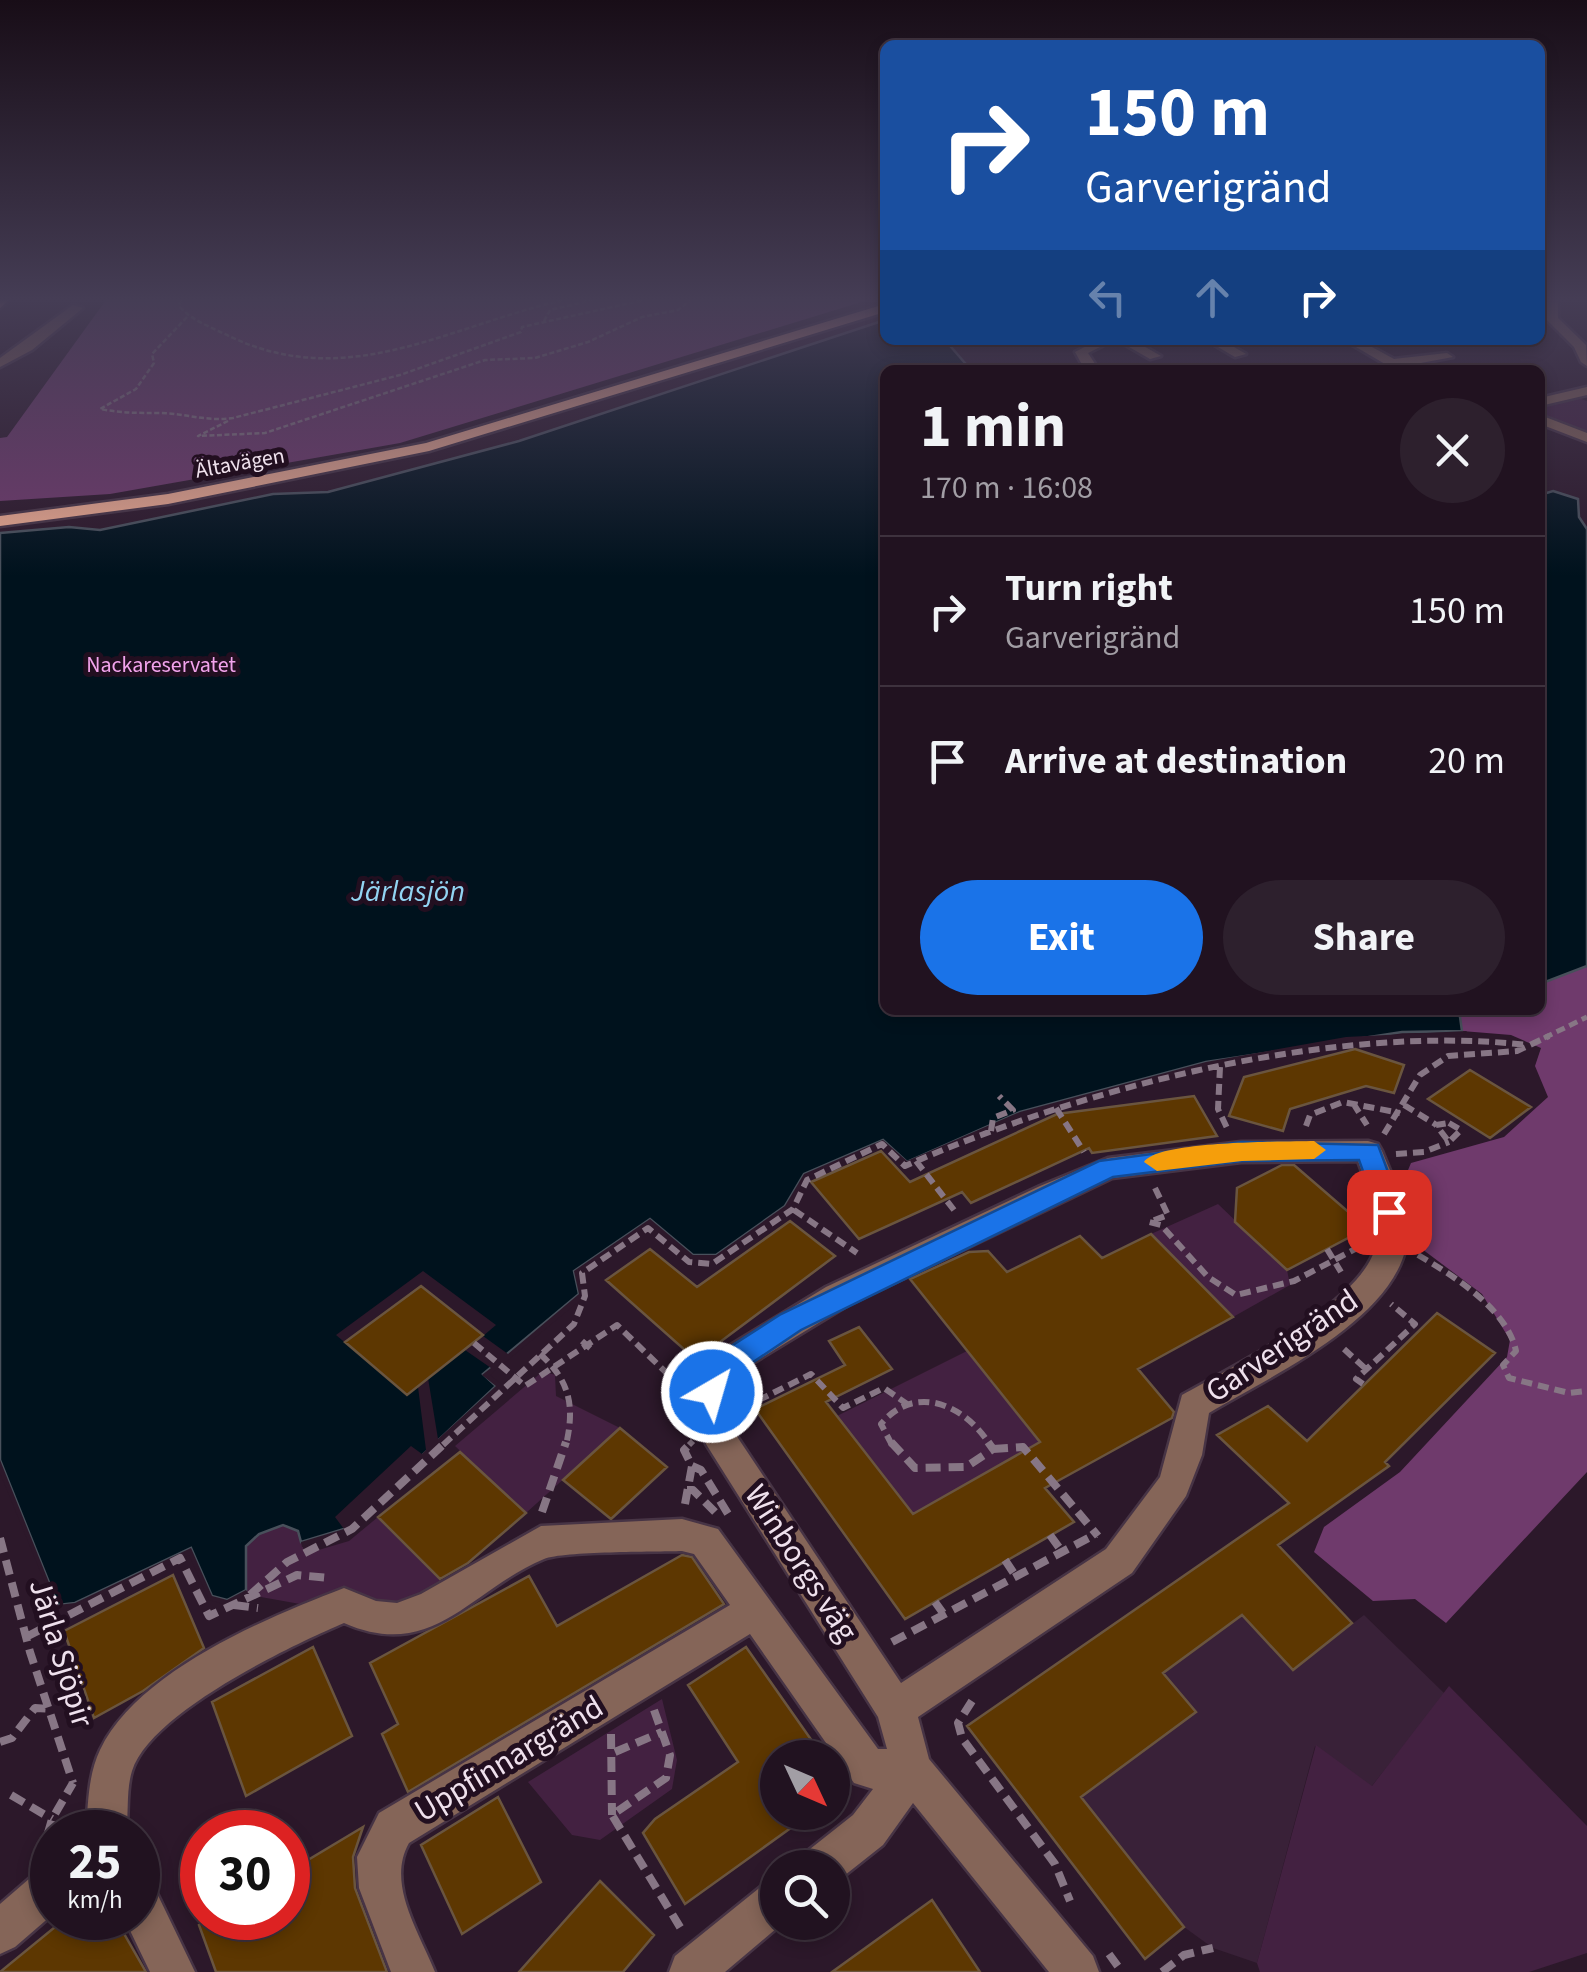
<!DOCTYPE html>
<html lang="en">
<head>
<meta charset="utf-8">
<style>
	:root { --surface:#211220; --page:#2d202d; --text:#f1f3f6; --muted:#a29ea5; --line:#3e323e; --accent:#1a73e8 }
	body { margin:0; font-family:"Source Sans 3",sans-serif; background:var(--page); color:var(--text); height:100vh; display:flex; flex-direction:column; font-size:38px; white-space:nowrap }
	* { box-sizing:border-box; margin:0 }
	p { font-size:32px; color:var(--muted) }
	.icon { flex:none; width:55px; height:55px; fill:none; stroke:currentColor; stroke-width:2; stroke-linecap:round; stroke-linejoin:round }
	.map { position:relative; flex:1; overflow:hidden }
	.side { position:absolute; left:880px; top:365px; width:665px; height:650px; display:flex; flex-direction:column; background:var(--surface); border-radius:15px; box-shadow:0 5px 15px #0003,0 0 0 2px var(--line) }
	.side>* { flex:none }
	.hud { position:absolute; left:880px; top:40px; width:665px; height:305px; border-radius:15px; box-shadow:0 5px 15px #0003,0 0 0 2px var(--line); background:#1a4fa0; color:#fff; overflow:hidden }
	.needle { width:65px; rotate:134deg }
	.tools { position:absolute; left:760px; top:1740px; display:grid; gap:20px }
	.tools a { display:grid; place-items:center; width:90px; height:90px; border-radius:50%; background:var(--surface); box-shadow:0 5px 15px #0003,0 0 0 2px var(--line); font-size:50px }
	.speed { position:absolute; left:30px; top:1810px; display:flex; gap:20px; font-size:50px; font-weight:700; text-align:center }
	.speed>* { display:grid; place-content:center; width:130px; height:130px; border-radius:50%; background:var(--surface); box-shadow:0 5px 15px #0003,0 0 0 2px var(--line); line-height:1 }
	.speed small { font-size:25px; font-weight:400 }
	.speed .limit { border:15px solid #d22; background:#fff; color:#111 }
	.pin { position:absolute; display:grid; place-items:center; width:85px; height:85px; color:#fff; margin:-42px; border-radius:20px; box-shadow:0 5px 15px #0006 }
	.me { position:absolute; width:110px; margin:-55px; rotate:38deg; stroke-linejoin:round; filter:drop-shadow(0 0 8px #0008) }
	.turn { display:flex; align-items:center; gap:35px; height:210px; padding:0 40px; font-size:45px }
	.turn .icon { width:130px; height:130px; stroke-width:2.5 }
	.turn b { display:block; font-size:70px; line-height:85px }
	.lanes { display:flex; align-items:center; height:95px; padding:0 40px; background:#0003; justify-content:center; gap:50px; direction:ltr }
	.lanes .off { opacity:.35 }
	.round { display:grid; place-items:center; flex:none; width:105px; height:105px; border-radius:52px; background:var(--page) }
	.overview { display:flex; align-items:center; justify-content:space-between; height:170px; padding:0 40px }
	h1 { font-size:60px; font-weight:700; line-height:75px }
	.cta { display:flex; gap:20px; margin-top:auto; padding:20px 40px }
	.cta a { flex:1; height:115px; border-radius:60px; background:var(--accent); color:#fff; font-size:40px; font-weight:700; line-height:115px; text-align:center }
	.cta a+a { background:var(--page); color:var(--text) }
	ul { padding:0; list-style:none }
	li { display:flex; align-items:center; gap:30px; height:150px; padding:0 40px; border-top:2px solid var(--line) }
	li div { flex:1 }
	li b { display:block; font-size:38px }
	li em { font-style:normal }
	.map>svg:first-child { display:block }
	.built { fill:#392138 }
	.green { fill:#432141 }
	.forest { fill:#6f3a6c }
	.water { fill:#00121d; stroke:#48505b; stroke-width:2.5 }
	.pier { fill:#2c182a; fill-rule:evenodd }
	.building { fill:#5d3701; stroke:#6a553f; stroke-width:2.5 }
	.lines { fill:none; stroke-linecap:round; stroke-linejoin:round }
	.minor-casing { stroke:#473445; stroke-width:5 }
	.major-casing { stroke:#473445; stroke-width:5 }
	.path-far3 { stroke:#877685; stroke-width:2.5; stroke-dasharray:5 2.5; stroke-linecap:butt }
	.path-far2 { stroke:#877685; stroke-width:5; stroke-dasharray:9 5; stroke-linecap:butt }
	.path-far1 { stroke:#877685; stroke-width:6; stroke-dasharray:11 6; stroke-linecap:butt }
	.path { stroke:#877685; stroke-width:8; stroke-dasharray:15 8; stroke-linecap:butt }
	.minor { fill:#856558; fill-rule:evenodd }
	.major { fill:#ecaa90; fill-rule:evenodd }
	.route { fill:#1a73e8; stroke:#114b97; stroke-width:2.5 }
	.slow { fill:#f59e0b }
	.labels { text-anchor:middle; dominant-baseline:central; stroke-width:10; stroke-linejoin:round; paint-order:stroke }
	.far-street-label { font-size:22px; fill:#efe1ed; stroke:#220f20 }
	.far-park-label { font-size:22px; fill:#f2a3ec; stroke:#220f20 }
	.water-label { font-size:30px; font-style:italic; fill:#92d4f2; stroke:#220f20 }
	.near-street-label { font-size:32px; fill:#efe1ed; stroke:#220f20 }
</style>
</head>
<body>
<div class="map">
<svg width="1587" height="1972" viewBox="0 0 1587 1972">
	<rect width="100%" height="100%" fill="#2c182a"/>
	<path class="built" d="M1242 1615 1293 1669 1364 1615 1445 1694 1371 1787 1315 1746 1257 1963 1213 1948 1184 1927 1081 1797 1163 1673Z"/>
	<path class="green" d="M1575 397 1587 401V435L1540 413 1543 405Z
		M1218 1204 1287 1270 1290 1285 1233 1317 1151 1234Z
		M967 1351 1040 1442 913 1514 837 1416Z
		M543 1371 555 1375 556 1396 620 1428 526 1513 455 1446Z
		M378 1517 444 1583 433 1595 387 1607C361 1586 333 1601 303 1609L300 1604 250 1595 246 1590V1546L259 1534 284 1525 298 1531 305 1554 349 1541Z
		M1449 1686 1587 1826V1953L1529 1972H1260L1257 1963 1316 1745 1372 1786Z
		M662 1699 677 1760 672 1789 600 1840 572 1835 528 1782Z"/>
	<path class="forest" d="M106 300H868L400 443 110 494 0 501V438L7 437Z
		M1587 958V1472L1446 1623 1415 1599 1373 1601 1314 1552 1324 1527 1400 1472 1507 1357 1510 1340 1482 1294 1414 1243 1398 1194 1411 1163 1504 1137 1548 1097 1535 1066 1541 1048 1511 1035 1462 1031 1455 1011 1540 1010V977Z"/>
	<path class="water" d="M885 320V340H945L971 370H885V1010H1459L1462 1031 1402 1032 1206 1062 1020 1112 907 1162 883 1140 804 1174 785 1206 716 1255H693L650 1219 574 1271 579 1294 483 1374 496 1386 344 1529 301 1542 298 1531 283 1525 259 1534 246 1546V1590L227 1600 212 1596 191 1548 75 1603 58 1605 0 1460V533L69 527 100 530 273 494 328 492 519 441Z
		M1553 491 1578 499 1579 517 1587 529V966L1540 984V495Z"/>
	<path class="pier" d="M1467 1031 1463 1036 1347 1042 1207 1067 1022 1117 908 1167 882 1146 807 1178 788 1210 717 1260 690 1259 650 1225 579 1274 583 1298 490 1375 500 1383V1390L348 1532 302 1547 301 1542 344 1529 335 1517 411 1446 422 1454 426 1450 418 1387 407 1395 336 1335 423 1271 496 1325 483 1336 508 1354 579 1294 574 1271 650 1219 693 1255H716L785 1206 804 1174 883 1140 907 1161 1020 1112 1206 1062 1346 1037ZM465 1350 491 1368 482 1375 496 1386 438 1439 428 1378Z
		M0 1460 58 1605 75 1603 191 1548 212 1596 227 1600 246 1590 249 1594 227 1605 209 1600 189 1555 77 1608 56 1610 0 1473Z"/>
	<path class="building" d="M1355 1049 1404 1065 1394 1093 1366 1086 1290 1109 1283 1131 1229 1116 1244 1077Z
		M1470 1070 1531 1107 1490 1138 1428 1099Z
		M1194 1096 1217 1136 1092 1153 1089 1148 971 1203 962 1192 859 1239 811 1182 881 1151 910 1182 1057 1114Z
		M1282 1165H1294L1367 1228 1287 1270 1235 1222 1237 1188Z
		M790 1221 835 1256 696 1360 606 1280 650 1249 697 1287Z
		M1151 1234 1233 1317 1138 1369 1174 1412 1172 1418 1045 1488 1074 1522 905 1619 755 1409 845 1365 829 1341 859 1327 892 1369 826 1402 913 1514 1040 1442 910 1279 969 1252 988 1251 1007 1272 1080 1236 1102 1258Z
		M421 1286 483 1335 407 1395 345 1342Z
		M1437 1313 1495 1353 1385 1462 1389 1466 1278 1545 1352 1623 1293 1670 1242 1615 1163 1673 1196 1712 1081 1797 1184 1927 1145 1959 967 1726 1289 1503 1217 1435 1268 1406 1307 1441Z
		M620 1428 667 1467 611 1519 563 1480Z
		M460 1452 526 1513 468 1563 440 1579 378 1517Z
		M682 1555 692 1557 724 1604 408 1792 382 1734 398 1724 370 1663 529 1576 557 1626Z
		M173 1575 204 1648 143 1691 94 1718 64 1631Z
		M313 1647 352 1736 246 1796 212 1702Z
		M746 1647 824 1758H778V1812H813L685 1904 643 1833 655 1819 738 1762 688 1685Z
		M498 1797 541 1882 462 1934 421 1845Z
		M363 1827 353 1857 355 1888 387 1972H216L199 1925 212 1918H288V1872Z
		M600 1881 654 1935 623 1972H519Z
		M932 1900 980 1972H832Z
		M66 1918H115L146 1972H0Z"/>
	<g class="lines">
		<defs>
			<path id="minor" d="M1546 300H1558V318L1586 345 1587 366 1581 362 1574 347 1546 319Z
				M73 305 83 308 32 350 0 367V358Z
				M1098 340H1114L1088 353 1099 370H1085L1075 352Z
				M1117 340H1133L1161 356 1150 359Z
				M1206 340H1222L1246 354 1235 357Z
				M1344 340H1359L1394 359 1447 353 1453 357 1383 370 1385 364Z
				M1587 387V395L1540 406V398Z
				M1540 415 1587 433V442L1540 424Z
				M1368 1141 1378 1144 1382 1151C1393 1179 1413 1216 1406 1247 1390 1322 1269 1377 1209 1413L1202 1455 1186 1496 1132 1573 918 1717 929 1759 1093 1956 1099 1972H1049L913 1803 883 1845 835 1883 832 1868H799L805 1853 853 1815 873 1789 854 1783 750 1634 409 1843C386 1883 419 1932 435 1972H391L359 1888 357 1857 379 1813 730 1605 694 1554 682 1551C654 1552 564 1551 544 1559 470 1590 433 1662 344 1623 290 1646 150 1713 132 1771 126 1790 129 1813 126 1832H86C88 1805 88 1775 100 1750 138 1671 266 1618 344 1588L376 1601 397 1603 421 1594 541 1526 682 1519 718 1529 878 1749H887L878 1717 706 1444 693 1404 702 1379 721 1351 826 1287 1040 1186 1108 1158 1241 1142ZM1358 1161C1367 1186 1381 1217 1376 1244 1366 1302 1231 1367 1182 1395L1160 1477 1106 1549 901 1683 738 1438 727 1404 743 1369 848 1305 1112 1178 1241 1162Z
				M52 1866V1915L15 1947 0 1954V1904L37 1872Z
				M138 1879 153 1885 195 1972H150L124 1918H138Z
				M778 1879V1922H784L725 1972H669L675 1956 763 1885Z"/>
			<path id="major" d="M0 300H9L0 308Z
				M885 304V312L429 451 168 504 0 526V516L168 494 426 443Z"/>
		</defs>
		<use href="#minor" class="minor-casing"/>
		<use href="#major" class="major-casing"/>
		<path class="path-far3" d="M181 300 179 306C192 321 213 328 231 337 349 392 448 326 564 300
			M187 317 152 354 154 363 136 389 100 409C121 413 137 413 158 413 184 413 207 422 233 418L400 375 521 332 522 327 644 300
			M544 321 550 310 593 300
			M228 421 198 436 265 433 485 360 535 358 588 342 642 317 678 310 691 300"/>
		<path class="path-far2" d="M1544 1038 1587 1017"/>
		<path class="path-far1" d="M1220 1067 1218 1109 1228 1130
			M1353 1103 1367 1125
			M1404 1105 1435 1124
			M1056 1108 1084 1152
			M1449 1123 1461 1130 1449 1142 1436 1125Z
			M1306 1126 1310 1115 1343 1102 1400 1113
			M991 1131 993 1118 1013 1110 999 1096
			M1384 1134 1420 1075 1448 1056 1517 1051 1549 1036
			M1396 1154 1424 1152 1449 1142
			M916 1161 954 1210
			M1155 1188 1168 1215 1149 1222 1161 1225 1208 1277 1236 1295 1294 1281 1361 1246
			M794 1210 857 1253
			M1327 1249 1341 1272
			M1418 1255C1454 1276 1507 1309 1516 1351L1503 1365 1509 1378 1569 1393 1587 1391
			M582 1341 591 1349
			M474 1343 525 1386 617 1325 677 1383 687 1387
			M1344 1349 1367 1370
			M540 1354C570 1381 575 1406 566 1445
			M1363 1384 1356 1379 1415 1324 1391 1304
			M743 1408 811 1374 843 1408 884 1388 907 1404
			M443 1445 574 1324 585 1296 582 1273 648 1228 689 1262 712 1264 793 1209 807 1180 882 1144 905 1166C1085 1087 1332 1023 1528 1045
			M689 1445 693 1441
			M892 1445 881 1424C916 1382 966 1406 990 1445"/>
		<path class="path" d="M891 1442 915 1468 966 1467 993 1449
			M988 1442 993 1449
			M993 1449 1023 1447 1098 1536
			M692 1466 701 1470 730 1517 727 1519
			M687 1490H693L715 1512
			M685 1504 692 1466 684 1450 692 1442
			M542 1512 566 1442
			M1050 1535 1063 1553
			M0 1538 30 1652 73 1783
			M1005 1560 1017 1578
			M250 1595 287 1562 352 1529 446 1442
			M935 1602 943 1613
			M234 1605 258 1608
			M28 1636 180 1558 209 1616 297 1575 329 1578
			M892 1642 1096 1534
			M972 1701 958 1723 962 1738 1055 1864 1070 1901
			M654 1710 670 1755 666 1778 612 1815 683 1932
			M611 1734 612 1815
			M0 1742 12 1738 35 1708 52 1709
			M615 1752 662 1732
			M11 1795 52 1819
			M41 1857 52 1819 73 1783
			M1109 1954 1122 1972
			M1162 1972 1184 1955 1213 1948"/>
		<use href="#minor" class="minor"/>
		<use href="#major" class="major"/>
	</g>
	<linearGradient id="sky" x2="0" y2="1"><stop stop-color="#180d17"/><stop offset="0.52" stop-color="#453d55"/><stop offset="1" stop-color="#453d55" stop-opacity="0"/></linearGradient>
	<rect width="1587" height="576" fill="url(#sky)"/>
	<path class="route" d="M1242 1142 1378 1145 1403 1212 1399 1219H1380L1359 1160 1242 1161 1113 1177 801 1330 743 1369 723 1401 712 1405 702 1401 698 1392 722 1352 781 1314 1099 1161Z"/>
	<path class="slow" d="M1314 1141 1326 1150 1314 1159 1242 1161 1157 1171 1144 1162C1158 1140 1285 1142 1314 1141Z"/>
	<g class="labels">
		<g class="far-street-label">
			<text transform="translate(240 463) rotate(-10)">Ältavägen</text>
		</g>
		<g class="far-park-label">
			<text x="161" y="665">Nackareservatet</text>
		</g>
		<g class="water-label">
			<text x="408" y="891">Järlasjön</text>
		</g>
		<g class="near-street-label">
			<text transform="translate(1282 1346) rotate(-34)">Garverigränd</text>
			<text transform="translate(801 1563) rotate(57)">Winborgs väg</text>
			<text transform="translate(61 1653) rotate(73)">Järla Sjöpir</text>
			<text transform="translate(509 1759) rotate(-31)">Uppfinnargränd</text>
		</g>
	</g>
</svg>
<div class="tools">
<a><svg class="needle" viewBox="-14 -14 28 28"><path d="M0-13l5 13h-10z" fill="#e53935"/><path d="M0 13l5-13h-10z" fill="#a29ea5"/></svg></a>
<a><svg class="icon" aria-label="search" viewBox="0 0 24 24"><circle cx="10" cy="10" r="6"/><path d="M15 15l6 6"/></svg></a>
</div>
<div class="speed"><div>25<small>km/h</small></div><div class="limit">30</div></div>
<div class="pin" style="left:1389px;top:1212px;background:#d93025"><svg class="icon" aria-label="arrive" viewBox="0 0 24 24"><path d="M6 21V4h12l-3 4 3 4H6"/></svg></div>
<svg class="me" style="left:712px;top:1392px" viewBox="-20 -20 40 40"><circle r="17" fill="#1a73e8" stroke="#fff" stroke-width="3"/><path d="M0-11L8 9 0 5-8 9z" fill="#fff"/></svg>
<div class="hud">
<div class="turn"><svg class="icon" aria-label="right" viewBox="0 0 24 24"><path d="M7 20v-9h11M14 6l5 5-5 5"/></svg><div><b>150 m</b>Garverigränd</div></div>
<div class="lanes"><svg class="icon off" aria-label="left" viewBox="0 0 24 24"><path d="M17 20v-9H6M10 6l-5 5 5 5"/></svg><svg class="icon off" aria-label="ahead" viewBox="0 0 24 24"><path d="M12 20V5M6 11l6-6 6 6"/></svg><svg class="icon" aria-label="right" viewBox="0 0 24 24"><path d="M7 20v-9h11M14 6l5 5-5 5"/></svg></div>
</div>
<section class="side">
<div class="overview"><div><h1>1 min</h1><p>170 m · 16:08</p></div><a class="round"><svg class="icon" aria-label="close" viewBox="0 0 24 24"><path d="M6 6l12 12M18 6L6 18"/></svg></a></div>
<ul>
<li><svg class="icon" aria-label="right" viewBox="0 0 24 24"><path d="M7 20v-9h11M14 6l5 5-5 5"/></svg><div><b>Turn right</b><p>Garverigränd</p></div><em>150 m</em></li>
<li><svg class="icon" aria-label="arrive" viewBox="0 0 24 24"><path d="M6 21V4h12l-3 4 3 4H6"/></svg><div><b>Arrive at destination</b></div><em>20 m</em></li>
</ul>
<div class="cta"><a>Exit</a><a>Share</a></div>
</section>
</div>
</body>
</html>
